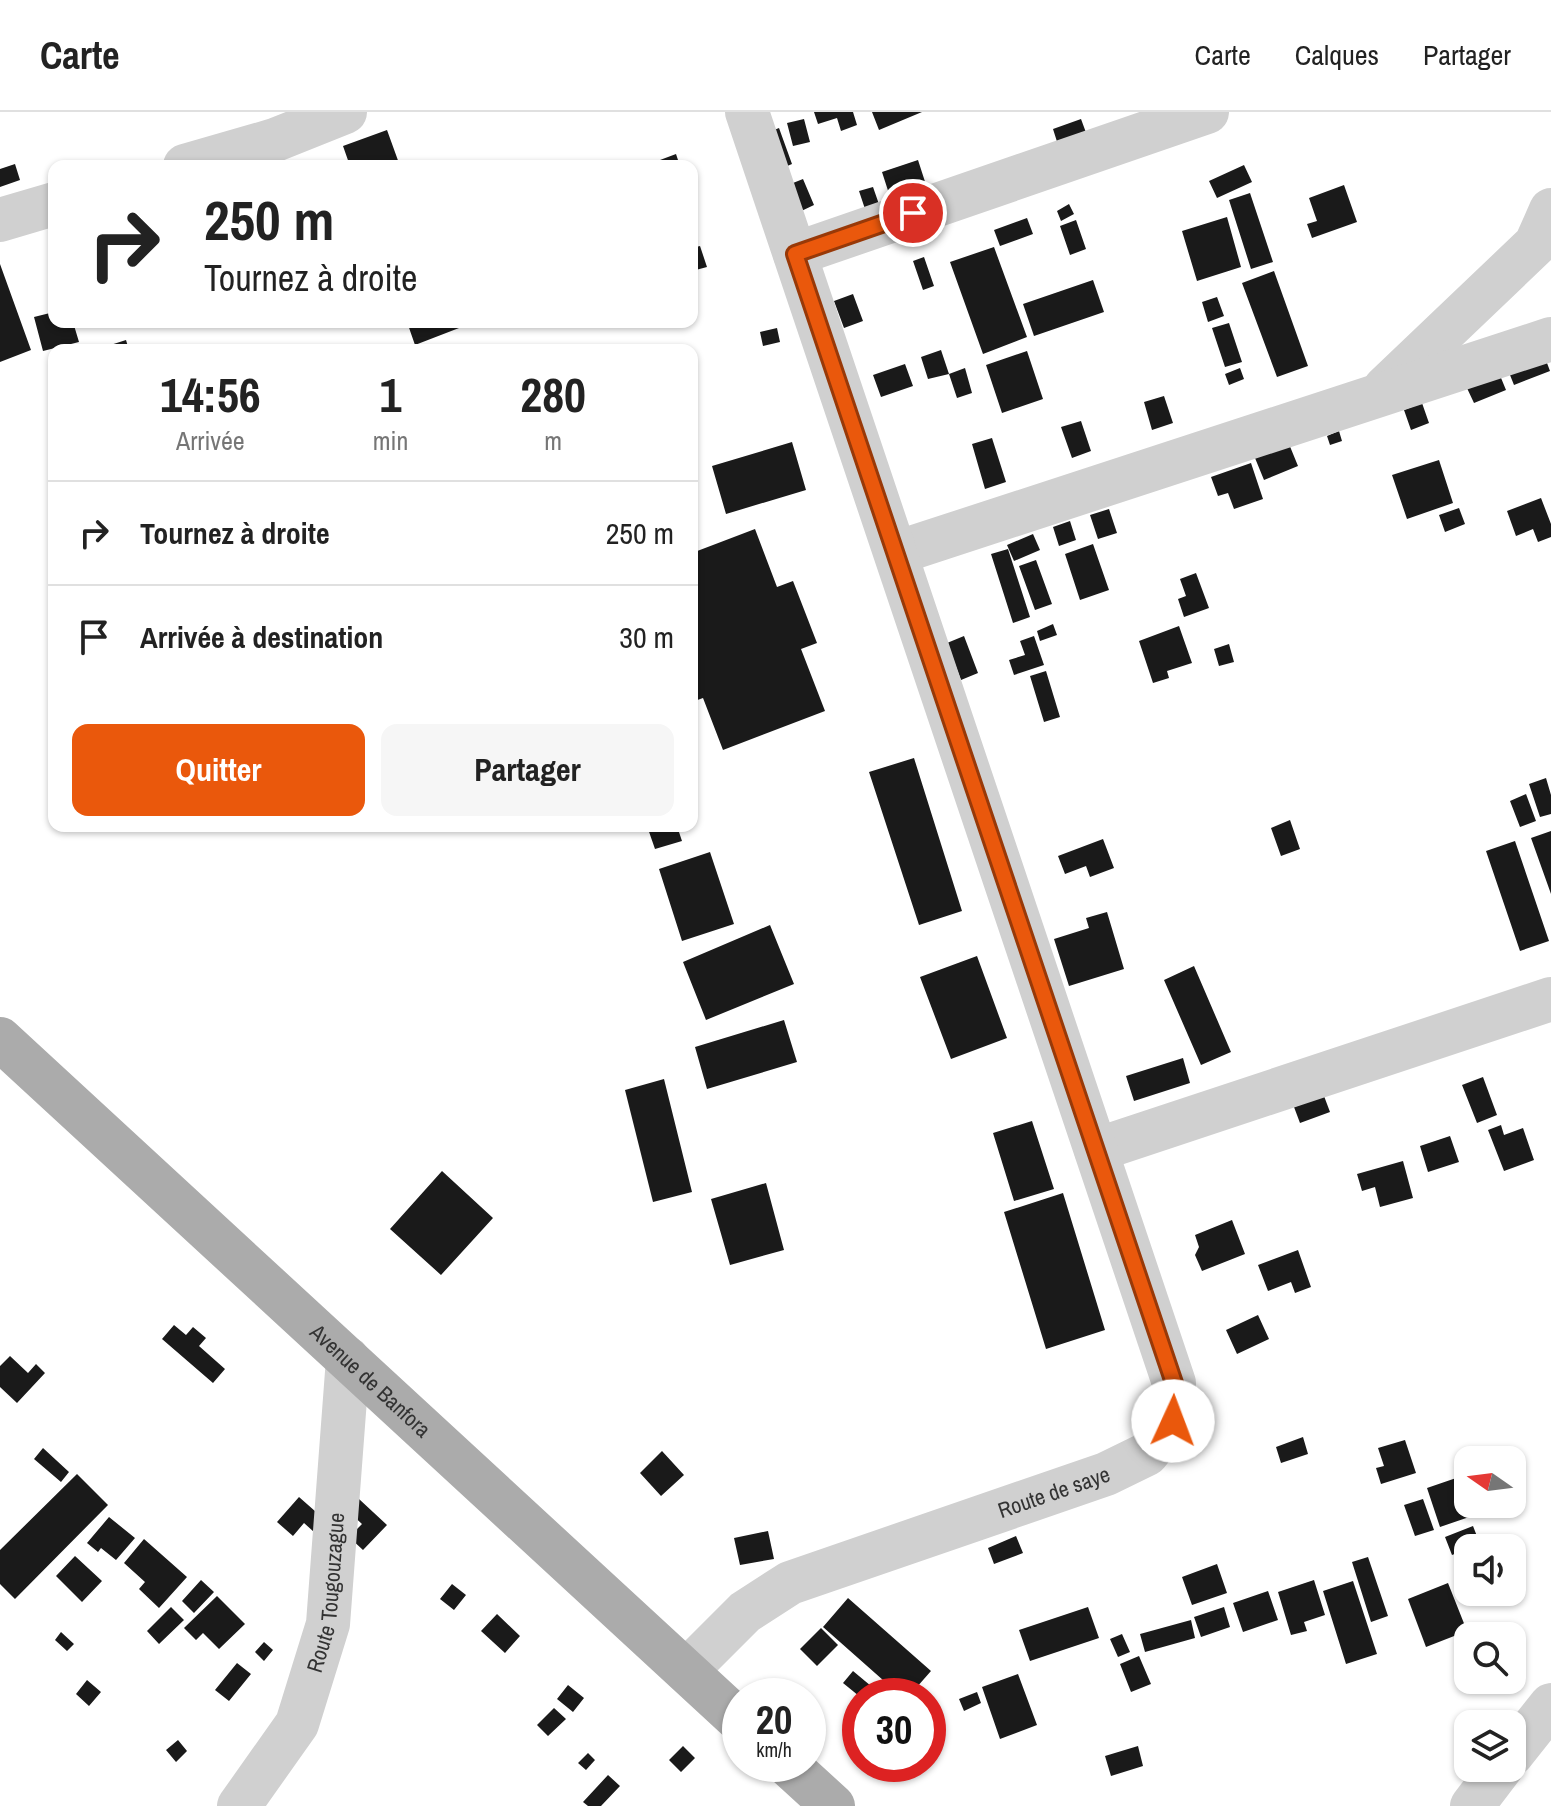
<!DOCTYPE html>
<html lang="fr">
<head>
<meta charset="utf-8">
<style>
	:root { --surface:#fff; --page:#f6f6f6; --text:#222; --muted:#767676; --line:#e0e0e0; --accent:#ea580c }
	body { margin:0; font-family:"Archivo Narrow",sans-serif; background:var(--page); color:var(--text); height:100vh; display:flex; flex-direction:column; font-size:30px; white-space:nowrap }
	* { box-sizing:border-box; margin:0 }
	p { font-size:26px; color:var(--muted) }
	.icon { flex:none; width:44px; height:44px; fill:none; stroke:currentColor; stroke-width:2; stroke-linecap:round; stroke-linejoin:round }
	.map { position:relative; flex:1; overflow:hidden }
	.details { position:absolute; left:48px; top:232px; width:650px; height:488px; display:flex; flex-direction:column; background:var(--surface); border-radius:16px; box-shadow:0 2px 6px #0004 }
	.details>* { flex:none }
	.top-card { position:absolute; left:48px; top:48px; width:650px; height:168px; border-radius:16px; box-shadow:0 2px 6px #0004; background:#fff; color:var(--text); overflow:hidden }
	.needle { width:52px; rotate:284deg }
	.buttons { position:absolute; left:1454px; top:1334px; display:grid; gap:16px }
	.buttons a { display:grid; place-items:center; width:72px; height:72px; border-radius:16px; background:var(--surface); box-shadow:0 2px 6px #0004; font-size:40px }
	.speed { position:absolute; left:722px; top:1566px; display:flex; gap:16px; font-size:40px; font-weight:700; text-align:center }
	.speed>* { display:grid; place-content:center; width:104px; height:104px; border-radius:50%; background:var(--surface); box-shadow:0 2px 6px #0004; line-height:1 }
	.speed small { font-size:20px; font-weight:400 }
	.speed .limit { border:12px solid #d22; background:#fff; color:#111 }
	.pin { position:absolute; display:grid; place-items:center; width:68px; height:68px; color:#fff; margin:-34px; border:4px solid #fff; border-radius:50%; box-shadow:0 2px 8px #0007 }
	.me { position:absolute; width:88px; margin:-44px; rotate:2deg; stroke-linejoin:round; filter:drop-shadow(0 0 6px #0008) }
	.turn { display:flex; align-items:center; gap:28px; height:168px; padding:0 24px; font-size:36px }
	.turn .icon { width:104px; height:104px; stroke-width:2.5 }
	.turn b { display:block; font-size:56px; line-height:68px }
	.eta { display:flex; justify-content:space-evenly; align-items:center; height:136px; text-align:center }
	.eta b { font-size:48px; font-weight:700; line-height:56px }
	.cta { display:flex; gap:16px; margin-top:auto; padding:16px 24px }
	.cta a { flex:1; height:92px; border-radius:16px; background:var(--accent); color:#fff; font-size:32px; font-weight:700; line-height:92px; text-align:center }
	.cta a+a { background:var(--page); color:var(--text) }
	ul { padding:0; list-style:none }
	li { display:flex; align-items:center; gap:24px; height:104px; padding:0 24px; border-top:2px solid var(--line) }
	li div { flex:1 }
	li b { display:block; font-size:30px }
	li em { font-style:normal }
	header { display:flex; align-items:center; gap:48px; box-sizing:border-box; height:112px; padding:0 40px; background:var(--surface); border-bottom:2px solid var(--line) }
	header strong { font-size:38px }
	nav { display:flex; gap:44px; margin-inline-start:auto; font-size:28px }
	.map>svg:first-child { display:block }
	.building { fill:#1a1a1a }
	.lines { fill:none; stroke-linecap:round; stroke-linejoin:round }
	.minor { stroke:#d0d0d0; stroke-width:44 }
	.major { stroke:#ababab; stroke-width:44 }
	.route-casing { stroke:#983908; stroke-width:20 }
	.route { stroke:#ea580c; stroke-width:14 }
	.labels { text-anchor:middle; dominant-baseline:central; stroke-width:8; stroke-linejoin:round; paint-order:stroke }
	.street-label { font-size:22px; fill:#333; stroke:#fff }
</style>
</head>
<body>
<header>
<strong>Carte</strong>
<nav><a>Carte</a><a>Calques</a><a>Partager</a></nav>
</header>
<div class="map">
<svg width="1551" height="1694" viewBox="0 0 1551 1694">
	<rect width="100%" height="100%" fill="#fff"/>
	<path class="building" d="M814 0H853L857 13 841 19 837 6 818 12Z
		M872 0H922L879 18Z
		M804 7 810 30 793 34 787 11Z
		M1081 7 1088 26 1059 36 1053 17Z
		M779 16 792 52 778 58 764 22Z
		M387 18 400 54H350L343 34Z
		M676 42 680 54H644Z
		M918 48 928 79 892 91 882 60Z
		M15 52 20 68 0 75V57Z
		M1244 53 1252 70 1217 86 1209 69Z
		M803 67 814 93 795 102 783 75Z
		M1344 73 1357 110 1312 126 1307 112 1317 109 1309 86Z
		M873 75 881 98 867 103 859 79Z
		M1250 81 1273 150 1251 157 1229 88Z
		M1069 92 1074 102 1061 109 1057 99Z
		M1227 105 1241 155 1197 169 1182 119Z
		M1027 106 1033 122 1000 134 994 118Z
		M1076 108 1086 137 1070 143 1060 114Z
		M700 134 707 155 692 159V136Z
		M994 135 1027 225 983 242 950 150Z
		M924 145 934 174 923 178 913 149Z
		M0 152 31 238 0 250Z
		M1274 159 1308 254 1277 265 1242 171Z
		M1093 168 1104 200 1034 224 1023 192Z
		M853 182 863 209 844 216 834 189Z
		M1217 185 1224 204 1208 210 1202 190Z
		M54 200V210H73L79 230 43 239 34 205Z
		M407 210H457L459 216 415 233Z
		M1229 211 1242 250 1225 255 1212 216Z
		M777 216 780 230 763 234 760 220Z
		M126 228 129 238H98V237Z
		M941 238 949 262 928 267 921 245Z
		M1027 239 1043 287 1002 301 986 253Z
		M1544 243 1550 259 1514 273 1508 258Z
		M905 252 913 274 881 285 873 263Z
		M965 256 972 281 957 286 949 262Z
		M1240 256 1244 267 1229 273 1225 262Z
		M1499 261 1506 278 1474 291 1466 274Z
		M1164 284 1173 311 1152 318 1144 290Z
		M1422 291 1429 311 1411 318 1404 298Z
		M1081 309 1091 339 1072 346 1061 315Z
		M1339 319 1342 329 1330 333 1327 324Z
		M992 326 1006 370 985 377 972 332Z
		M792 330 806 378 726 402 712 354Z
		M1289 332 1298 354 1264 368 1255 346Z
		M1439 348 1453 391 1407 407 1392 363Z
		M1251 351 1263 387 1234 397 1228 381 1218 384 1211 365Z
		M1541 386 1551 412V425L1538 430 1533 417 1516 424 1507 399Z
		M1459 396 1465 412 1445 420 1439 403Z
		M1109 397 1117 421 1098 427 1090 403Z
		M1070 409 1076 428 1059 434 1053 415Z
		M755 417 777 475 793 469 817 531 801 537 825 599 723 638 703 586 692 590V441Z
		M1033 422 1040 438 1014 449 1007 433Z
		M1093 432 1109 478 1080 488 1065 442Z
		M1008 437 1030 505 1013 511 991 442Z
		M1036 448 1052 492 1035 498 1019 454Z
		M1196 461 1209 496 1184 505 1178 487 1186 484 1180 467Z
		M1053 512 1057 523 1040 529 1037 519Z
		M1179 514 1192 551 1167 559 1169 566 1153 571 1139 529Z
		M964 524 978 561 961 568 947 531Z
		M1034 524 1044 553 1014 563 1009 548 1025 543 1020 529Z
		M1229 532 1234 550 1219 554 1214 537Z
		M1046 559 1060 605 1044 610 1030 564Z
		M914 646 962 799 919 813 869 660Z
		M1546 666 1551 683V702L1540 705 1529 672Z
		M1526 682 1536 709 1520 715 1510 689Z
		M1290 708 1300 737 1281 744 1271 716Z
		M647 714H677L682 729 655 737Z
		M1551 719V782L1531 726Z
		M1103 727 1114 756 1090 765 1086 754 1065 762 1058 744Z
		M1515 729 1549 829 1520 839 1486 739Z
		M710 740 734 812 682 829 659 757Z
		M1107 800 1124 857 1069 874 1054 827 1089 816 1086 806Z
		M770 813 794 872 706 908 683 850Z
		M977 844 1007 926 951 947 920 865Z
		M1194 854 1231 940 1201 953 1164 868Z
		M784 908 797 950 707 977 695 935Z
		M1183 946 1190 971 1134 989 1126 964Z
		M1483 965 1497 1003 1477 1011 1462 973Z
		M664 967 692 1080 653 1090 625 978Z
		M1324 984 1330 1000 1300 1011 1294 995Z
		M1032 1009 1054 1077 1014 1089 993 1021Z
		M1501 1013 1504 1023 1523 1016 1534 1048 1504 1059 1488 1018Z
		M1450 1024 1459 1050 1428 1060 1420 1034Z
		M1403 1049 1413 1086 1380 1095 1375 1075 1362 1079 1357 1062Z
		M442 1059 493 1106 441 1163 390 1117Z
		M766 1071 784 1138 730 1153 711 1087Z
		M1063 1081 1105 1218 1046 1237 1004 1100Z
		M1232 1108 1245 1142 1202 1159 1195 1143 1199 1135 1195 1123Z
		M1298 1138 1311 1175 1295 1181 1291 1170 1268 1179 1258 1153Z
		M1258 1203 1269 1227 1237 1242 1226 1218Z
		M174 1213 186 1223 193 1215 206 1226 199 1234 225 1257 213 1271 162 1227Z
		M10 1244 28 1261 36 1252 45 1261 17 1291 0 1275V1254Z
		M1303 1325 1308 1342 1281 1351 1276 1335Z
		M1405 1328 1416 1361 1381 1372 1376 1356 1384 1354 1378 1336Z
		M43 1336 69 1360 61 1370 34 1347Z
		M662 1339 684 1363 661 1384 640 1361Z
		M77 1362 108 1393 15 1487 0 1472V1438Z
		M1462 1364 1468 1381V1392H1472L1475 1403 1440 1415 1427 1376Z
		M299 1385 324 1407 314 1420 304 1411 293 1424 277 1410Z
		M359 1387 387 1413 363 1438 349 1425 362 1412 348 1399Z
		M1423 1387 1434 1418 1415 1424 1404 1393Z
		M109 1405 135 1426 116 1448 101 1436 98 1440 87 1431Z
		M1473 1414 1480 1432 1452 1443 1445 1425Z
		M768 1419 774 1447 740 1453 734 1426Z
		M1016 1424 1023 1441 994 1452 988 1436Z
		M144 1427 187 1465 159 1496 139 1477 145 1470 124 1451Z
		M75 1444 102 1469 82 1490 56 1464Z
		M1368 1445 1388 1504 1371 1510 1352 1450Z
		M1217 1452 1227 1481 1192 1493 1182 1465Z
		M201 1468 214 1480 194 1501 182 1489Z
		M1314 1468 1325 1503 1304 1510 1307 1519 1291 1523 1278 1480Z
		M1353 1469 1377 1542 1346 1552 1323 1479Z
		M1448 1471 1467 1519 1426 1535 1408 1487Z
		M452 1472 466 1483 454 1498 440 1487Z
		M1268 1479 1278 1508 1243 1520 1233 1491Z
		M217 1484 245 1512 219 1537 203 1521 196 1528 184 1516Z
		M848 1486 931 1559 909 1584H901L823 1515Z
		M171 1495 184 1508 159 1532 147 1519Z
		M1088 1495 1099 1526 1030 1549 1019 1518Z
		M1224 1495 1230 1515 1201 1525 1194 1505Z
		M497 1502 520 1524 505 1541 481 1519Z
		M1191 1508 1195 1526 1145 1540 1140 1522Z
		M821 1516 838 1533 817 1554 800 1537Z
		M61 1520 74 1532 67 1539 55 1528Z
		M1122 1522 1130 1540 1118 1545 1110 1527Z
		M264 1530 273 1538 264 1549 255 1540Z
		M1139 1544 1151 1572 1131 1580 1120 1552Z
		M237 1551 251 1562 229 1589 215 1578Z
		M853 1559 883 1584H859L843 1571Z
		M1018 1562 1037 1613 1000 1627 982 1575Z
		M87 1568 101 1580 89 1594 76 1582Z
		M568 1573 584 1586 573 1600 557 1587Z
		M977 1580 981 1591 964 1599 959 1587Z
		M554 1596 566 1607 548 1624 537 1613Z
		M178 1628 187 1639 176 1650 166 1638Z
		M683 1634 695 1646 681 1660 669 1648Z
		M1138 1634 1143 1654 1111 1664 1105 1644Z
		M588 1641 595 1648 586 1658 578 1651Z
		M608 1663 620 1674 601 1694H588L583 1690Z"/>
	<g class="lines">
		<g class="minor">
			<path d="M185 54 275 28 345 0"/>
			<path d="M0 108 54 92"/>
			<path d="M795 142 1207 0"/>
			<path d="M1385 276 1536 132 1551 98"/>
			<path d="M896 441 1551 227"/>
			<path d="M1096 1038 1551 887"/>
			<path id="s1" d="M686 1559 745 1500 790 1471 1106 1362 1147 1342 1173 1309 1174 1271 747 0"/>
			<path d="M1512 1642 1551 1593"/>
			<path id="s2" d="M239 1694 297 1612 328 1512 348 1247"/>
			<path d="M1472 1694 1501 1656"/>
		</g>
		<g class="major">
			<path id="s3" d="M0 927 740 1609"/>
			<path d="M787 1652 833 1694"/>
		</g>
	</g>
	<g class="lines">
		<defs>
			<path id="route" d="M913 101 795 142 1174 1271 1173 1309"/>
		</defs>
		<use href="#route" class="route-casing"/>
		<use href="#route" class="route"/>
	</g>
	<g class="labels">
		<g class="street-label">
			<text stroke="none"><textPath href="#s3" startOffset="504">Avenue de Banfora</textPath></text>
			<text stroke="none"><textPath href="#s1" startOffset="416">Route de saye</textPath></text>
			<text stroke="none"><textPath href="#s2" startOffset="236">Route Tougouzague</textPath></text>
		</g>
	</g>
</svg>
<div class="buttons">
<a><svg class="needle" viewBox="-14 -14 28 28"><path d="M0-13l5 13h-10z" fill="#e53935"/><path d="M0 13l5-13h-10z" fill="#767676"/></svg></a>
<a><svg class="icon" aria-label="sound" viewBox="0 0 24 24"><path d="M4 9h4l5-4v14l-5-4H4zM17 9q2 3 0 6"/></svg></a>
<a><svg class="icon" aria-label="search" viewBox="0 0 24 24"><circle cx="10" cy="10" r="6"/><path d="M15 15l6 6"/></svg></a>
<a><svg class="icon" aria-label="layers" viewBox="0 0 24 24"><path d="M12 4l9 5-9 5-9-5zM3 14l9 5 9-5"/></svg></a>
</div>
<div class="speed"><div>20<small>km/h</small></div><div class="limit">30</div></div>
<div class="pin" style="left:913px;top:101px;background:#d93025"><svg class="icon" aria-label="arrive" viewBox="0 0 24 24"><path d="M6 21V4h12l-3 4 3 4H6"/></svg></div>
<svg class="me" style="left:1173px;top:1309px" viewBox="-20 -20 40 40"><circle r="19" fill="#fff"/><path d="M0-13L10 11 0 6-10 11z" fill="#ea580c"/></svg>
<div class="top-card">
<div class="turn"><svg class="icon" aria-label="right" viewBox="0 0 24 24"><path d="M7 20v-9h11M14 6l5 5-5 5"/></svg><div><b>250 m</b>Tournez à droite</div></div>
</div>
<section class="details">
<div class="eta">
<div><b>14:56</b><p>Arrivée</p></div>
<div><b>1</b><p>min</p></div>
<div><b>280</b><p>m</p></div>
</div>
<ul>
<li><svg class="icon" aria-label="right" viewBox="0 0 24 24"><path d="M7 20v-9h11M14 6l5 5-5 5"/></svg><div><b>Tournez à droite</b></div><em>250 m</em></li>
<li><svg class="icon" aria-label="arrive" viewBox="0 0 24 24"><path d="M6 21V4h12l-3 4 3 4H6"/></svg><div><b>Arrivée à destination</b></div><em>30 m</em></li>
</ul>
<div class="cta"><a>Quitter</a><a>Partager</a></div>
</section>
</div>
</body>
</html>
